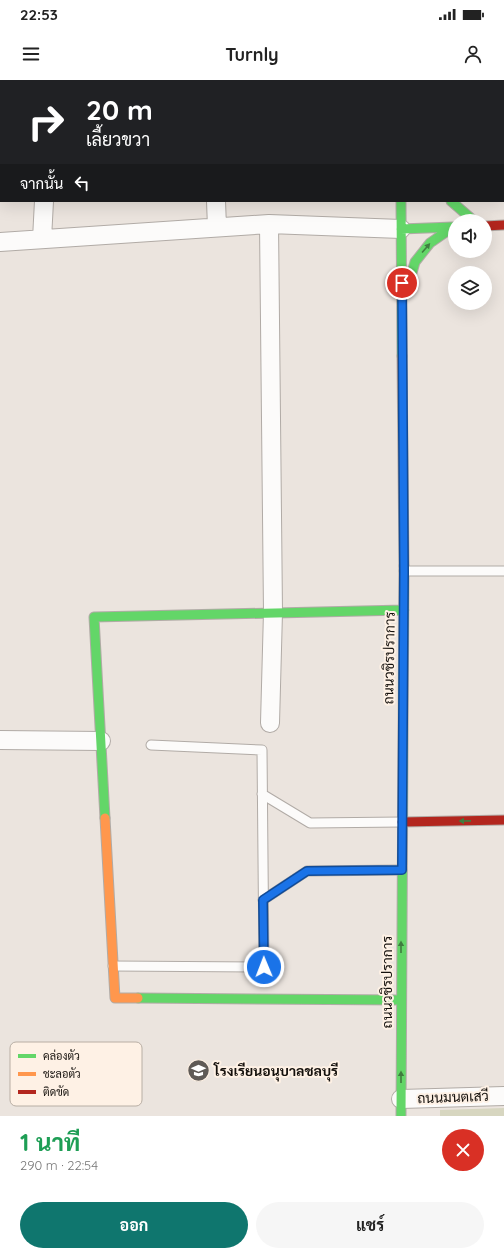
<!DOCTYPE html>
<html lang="th">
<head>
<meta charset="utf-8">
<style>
	:root { --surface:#fff; --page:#f6f6f6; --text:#222; --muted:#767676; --accent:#0f766e }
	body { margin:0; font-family:Quicksand,Sarabun,sans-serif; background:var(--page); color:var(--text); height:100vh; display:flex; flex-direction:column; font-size:15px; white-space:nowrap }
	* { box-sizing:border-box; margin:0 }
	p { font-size:13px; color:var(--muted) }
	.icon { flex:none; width:22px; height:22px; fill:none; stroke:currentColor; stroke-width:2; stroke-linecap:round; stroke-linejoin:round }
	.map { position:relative; height:1036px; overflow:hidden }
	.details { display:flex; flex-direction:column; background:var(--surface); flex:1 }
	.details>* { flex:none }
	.guide { position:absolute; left:0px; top:0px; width:504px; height:122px; box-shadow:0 4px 16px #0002; background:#202124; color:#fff; overflow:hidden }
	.buttons { position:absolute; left:448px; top:134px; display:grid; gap:8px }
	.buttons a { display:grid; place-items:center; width:44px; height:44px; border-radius:50%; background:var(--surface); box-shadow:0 4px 16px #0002; font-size:20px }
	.pin { position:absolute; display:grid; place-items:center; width:34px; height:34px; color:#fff; margin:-17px; border:2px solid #fff; border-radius:50%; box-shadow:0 1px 4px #0007 }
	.me { position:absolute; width:44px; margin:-22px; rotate:359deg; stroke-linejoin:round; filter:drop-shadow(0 0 3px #0008) }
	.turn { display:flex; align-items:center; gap:14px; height:84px; padding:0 20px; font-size:18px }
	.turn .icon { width:52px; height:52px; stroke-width:2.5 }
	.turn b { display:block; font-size:28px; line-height:34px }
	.then { display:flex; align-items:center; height:38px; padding:0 20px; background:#0003; gap:8px; font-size:15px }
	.round { display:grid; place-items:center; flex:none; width:42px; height:42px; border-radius:21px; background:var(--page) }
	.headline { display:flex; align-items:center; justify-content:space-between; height:68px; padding:0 20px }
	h1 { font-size:24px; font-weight:700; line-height:30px; color:#1e9e55 }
	.action { display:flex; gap:8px; margin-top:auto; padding:8px 20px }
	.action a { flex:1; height:46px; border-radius:24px; background:var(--accent); color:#fff; font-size:16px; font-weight:700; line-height:46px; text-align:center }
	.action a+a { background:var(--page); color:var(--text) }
	.status { display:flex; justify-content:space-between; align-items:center; height:28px; padding:0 20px; background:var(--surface); direction:ltr }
	.status svg { height:11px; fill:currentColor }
	header { display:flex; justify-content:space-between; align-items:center; height:52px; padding:0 20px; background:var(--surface); font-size:18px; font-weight:700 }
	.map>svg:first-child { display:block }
	.green { fill:#d7d6c0 }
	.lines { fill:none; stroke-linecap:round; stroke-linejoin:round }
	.lane-casing { stroke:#b1aba6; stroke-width:11 }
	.street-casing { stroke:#b1aba6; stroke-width:20 }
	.fast-casing { stroke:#b1aba6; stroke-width:11 }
	.slow-casing { stroke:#b1aba6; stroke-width:11 }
	.jam-casing { stroke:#b1aba6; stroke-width:11 }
	.lane { stroke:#fcfbfa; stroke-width:9 }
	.street { stroke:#fcfbfa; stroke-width:18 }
	.fast { stroke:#63d668; stroke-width:9 }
	.slow { stroke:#ff974d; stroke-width:9 }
	.jam { stroke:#b3261e; stroke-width:9 }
	.oneway { fill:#3f7d3f }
	.route-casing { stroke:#114b97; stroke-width:10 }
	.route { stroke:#1a73e8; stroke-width:7 }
	.labels { text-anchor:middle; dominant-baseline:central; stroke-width:4; stroke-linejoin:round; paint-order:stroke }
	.street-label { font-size:14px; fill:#14100c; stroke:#fef1e5 }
	.poi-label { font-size:14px; font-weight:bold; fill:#14100c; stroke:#fef1e5; text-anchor:start }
	.key { fill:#fef1e5; stroke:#b8aea4; stroke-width:1 }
	.key-label { font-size:11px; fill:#14100c }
</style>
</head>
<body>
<div class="status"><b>22:53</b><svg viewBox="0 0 49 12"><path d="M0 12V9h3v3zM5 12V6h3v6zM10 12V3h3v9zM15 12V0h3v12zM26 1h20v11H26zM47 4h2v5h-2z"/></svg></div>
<header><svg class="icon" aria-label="menu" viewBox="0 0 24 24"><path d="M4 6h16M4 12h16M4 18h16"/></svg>Turnly<svg class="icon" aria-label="person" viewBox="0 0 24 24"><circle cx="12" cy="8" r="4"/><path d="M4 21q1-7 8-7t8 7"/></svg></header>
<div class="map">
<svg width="504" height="1036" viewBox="0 0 504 1036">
	<rect width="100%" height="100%" fill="#ebe4de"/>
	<path class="green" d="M504 1028V1036H440V1030Z"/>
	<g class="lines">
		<defs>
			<path id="lane" d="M404 491H504
				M262 714 310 743 402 742
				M263 820 307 791 402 790
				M113 886 264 887 262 670 151 665"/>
			<path id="street" d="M210 0V1
				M49 1V0
				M216 121 217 147
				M269 144 273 532 270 643
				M42 159 44 121
				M0 162 269 144 401 149
				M0 660 101 661
				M401 1019 504 1016"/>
			<path id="fast" d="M403 0V1
				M401 121 402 276
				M451 121 474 141
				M401 149 453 147
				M408 207 415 182 430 163 453 147
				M105 738 94 537 404 530
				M138 918 401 920
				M401 1036 404 486"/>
			<path id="slow" d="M402 276 404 486
				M105 738 115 918H138"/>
			<path id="jam" d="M485 146 504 145
				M402 742 504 740"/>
		</defs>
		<use href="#lane" class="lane-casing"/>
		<use href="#street" class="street-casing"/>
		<use href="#fast" class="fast-casing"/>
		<use href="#slow" class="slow-casing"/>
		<use href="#jam" class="jam-casing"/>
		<use href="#lane" class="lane"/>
		<use href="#street" class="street"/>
		<use href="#fast" class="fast"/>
		<use href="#slow" class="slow"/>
		<use href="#jam" class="jam"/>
	</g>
	<defs><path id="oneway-solid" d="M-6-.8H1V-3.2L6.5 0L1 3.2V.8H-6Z"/></defs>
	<g class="oneway">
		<use href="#oneway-solid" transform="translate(426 168) rotate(-49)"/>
		<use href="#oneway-solid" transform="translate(465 741) rotate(179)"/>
		<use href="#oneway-solid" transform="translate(401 867) rotate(-90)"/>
		<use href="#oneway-solid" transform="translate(401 997) rotate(-90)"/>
	</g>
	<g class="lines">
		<defs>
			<path id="route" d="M264 887 263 820 307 791 402 790 404 492 402 203"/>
		</defs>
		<use href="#route" class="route-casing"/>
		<use href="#route" class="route"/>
	</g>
	<defs>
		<symbol id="school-disc" viewBox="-11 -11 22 22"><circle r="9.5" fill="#5f5a56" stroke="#fef1e5"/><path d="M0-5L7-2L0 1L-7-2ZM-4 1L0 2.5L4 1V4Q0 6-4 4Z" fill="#fff"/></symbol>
	</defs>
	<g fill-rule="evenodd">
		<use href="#school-disc" x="186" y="978" width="25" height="25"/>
	</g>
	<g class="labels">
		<g class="street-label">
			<text transform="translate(389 578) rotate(-89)">ถนนวชิรปราการ</text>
			<text transform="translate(387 902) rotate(-90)">ถนนวชิรปราการ</text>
			<text transform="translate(453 1017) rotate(-2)">ถนนมนตเสวี</text>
		</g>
		<g class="poi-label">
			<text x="214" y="991">โรงเรียนอนุบาลชลบุรี</text>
		</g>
	</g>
	<rect x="10" y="962" width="132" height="64" rx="6" class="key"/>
	<rect x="18" y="974" width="18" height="4" fill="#63d668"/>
	<rect x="18" y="992" width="18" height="4" fill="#ff974d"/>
	<rect x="18" y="1010" width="18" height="4" fill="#b3261e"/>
	<g class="key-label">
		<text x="43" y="980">คล่องตัว</text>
		<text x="43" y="998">ชะลอตัว</text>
		<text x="43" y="1016">ติดขัด</text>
	</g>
</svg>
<div class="buttons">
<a><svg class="icon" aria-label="sound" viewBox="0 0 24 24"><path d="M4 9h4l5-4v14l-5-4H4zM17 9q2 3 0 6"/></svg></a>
<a><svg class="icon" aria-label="layers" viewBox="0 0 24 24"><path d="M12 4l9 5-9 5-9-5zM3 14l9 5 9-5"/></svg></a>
</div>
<div class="pin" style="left:402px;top:203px;background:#d93025"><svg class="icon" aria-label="arrive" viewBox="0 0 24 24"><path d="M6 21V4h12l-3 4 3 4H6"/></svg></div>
<svg class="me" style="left:264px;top:887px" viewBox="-20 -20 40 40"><circle r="17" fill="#1a73e8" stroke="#fff" stroke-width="3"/><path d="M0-11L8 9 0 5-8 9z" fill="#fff"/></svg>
<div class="guide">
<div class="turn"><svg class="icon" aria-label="right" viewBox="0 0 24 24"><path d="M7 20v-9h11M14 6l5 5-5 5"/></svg><div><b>20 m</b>เลี้ยวขวา</div></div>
<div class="then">จากนั้น<svg class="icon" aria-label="left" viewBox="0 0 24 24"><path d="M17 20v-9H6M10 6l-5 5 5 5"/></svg></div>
</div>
</div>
<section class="details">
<div class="headline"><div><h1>1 นาที</h1><p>290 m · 22:54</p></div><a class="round" style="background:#d93025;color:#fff"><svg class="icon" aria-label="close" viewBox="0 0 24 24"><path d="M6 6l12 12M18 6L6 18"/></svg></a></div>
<div class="action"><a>ออก</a><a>แชร์</a></div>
</section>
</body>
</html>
